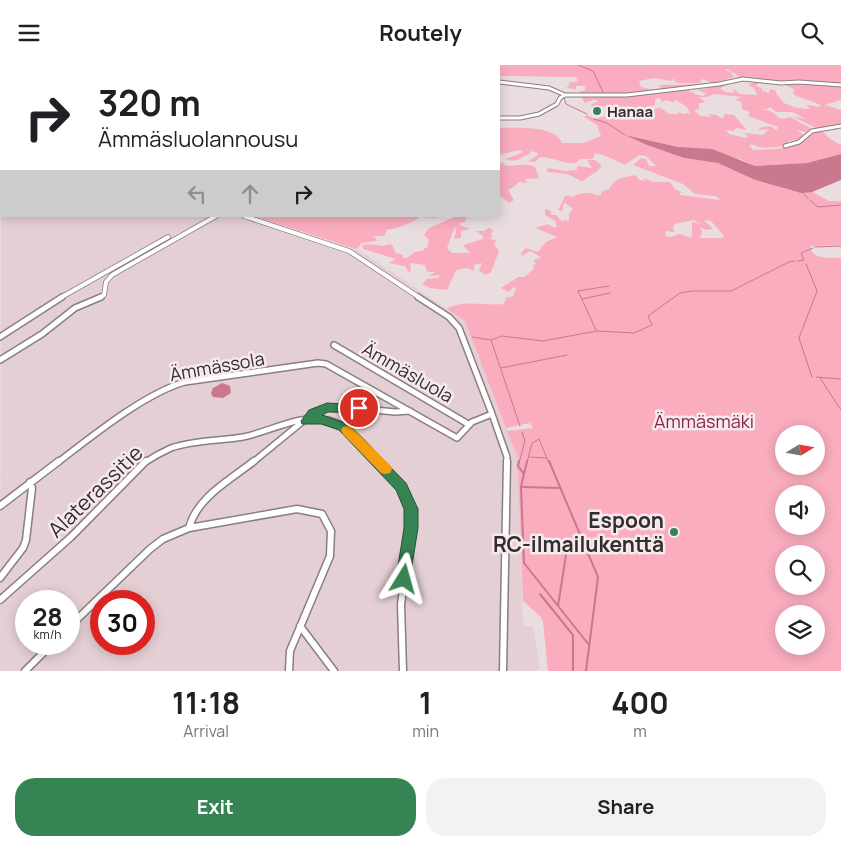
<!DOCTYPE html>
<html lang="en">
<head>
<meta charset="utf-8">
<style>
	:root { --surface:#fff; --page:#f2f2f2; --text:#202124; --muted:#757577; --accent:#368353 }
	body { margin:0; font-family:Manrope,sans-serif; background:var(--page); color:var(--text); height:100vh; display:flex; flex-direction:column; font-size:19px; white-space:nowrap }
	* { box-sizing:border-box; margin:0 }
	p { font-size:16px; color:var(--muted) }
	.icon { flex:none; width:28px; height:28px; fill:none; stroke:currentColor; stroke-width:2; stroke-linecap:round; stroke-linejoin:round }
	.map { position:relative; height:606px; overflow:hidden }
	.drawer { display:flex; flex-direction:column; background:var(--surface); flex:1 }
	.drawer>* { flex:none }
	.guide { position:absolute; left:0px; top:0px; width:500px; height:152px; box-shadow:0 2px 12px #0003; background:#fff; color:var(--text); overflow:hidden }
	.needle { width:32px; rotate:79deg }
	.buttons { position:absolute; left:775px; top:360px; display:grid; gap:10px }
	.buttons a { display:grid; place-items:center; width:50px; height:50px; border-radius:50%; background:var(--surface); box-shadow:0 2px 12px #0003; font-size:25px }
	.speed { position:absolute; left:15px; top:525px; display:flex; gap:10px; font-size:25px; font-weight:700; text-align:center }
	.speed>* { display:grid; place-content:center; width:65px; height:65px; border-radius:50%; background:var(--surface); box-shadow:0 2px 12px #0003; line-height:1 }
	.speed small { font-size:12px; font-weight:400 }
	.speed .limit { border:8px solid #d22; background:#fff; color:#111 }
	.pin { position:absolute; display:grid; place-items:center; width:42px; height:42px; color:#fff; margin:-21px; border:2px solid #fff; border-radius:50%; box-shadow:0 1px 5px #0007 }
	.me { position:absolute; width:55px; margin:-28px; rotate:8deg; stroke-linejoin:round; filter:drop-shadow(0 0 4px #0008) }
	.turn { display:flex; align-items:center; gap:18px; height:105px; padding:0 15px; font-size:22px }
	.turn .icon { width:65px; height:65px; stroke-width:2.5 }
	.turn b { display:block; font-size:35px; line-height:42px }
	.lanes { display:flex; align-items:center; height:48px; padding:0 15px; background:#0003; justify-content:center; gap:25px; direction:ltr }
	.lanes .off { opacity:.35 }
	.eta { display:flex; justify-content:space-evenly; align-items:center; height:85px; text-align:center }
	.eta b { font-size:30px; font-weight:700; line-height:35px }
	.action { display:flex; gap:10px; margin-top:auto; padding:10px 15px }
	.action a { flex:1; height:58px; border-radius:20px; background:var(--accent); color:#fff; font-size:20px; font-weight:700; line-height:58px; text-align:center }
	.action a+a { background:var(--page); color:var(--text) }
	header { display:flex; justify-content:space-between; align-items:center; height:65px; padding:0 15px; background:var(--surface); font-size:22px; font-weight:700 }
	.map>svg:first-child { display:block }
	.built { fill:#e4cfd4; fill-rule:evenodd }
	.green { fill:#f9adbf; fill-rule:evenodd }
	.water { fill:#ca788e }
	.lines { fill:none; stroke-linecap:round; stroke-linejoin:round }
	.stream-far1 { stroke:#ca788e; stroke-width:1 }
	.stream { stroke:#ca788e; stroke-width:2 }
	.street-far3-casing { stroke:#897e80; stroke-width:5 }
	.street-far2-casing { stroke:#897e80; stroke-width:5.5 }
	.street-far1-casing { stroke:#897e80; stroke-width:8 }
	.street-casing { stroke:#897e80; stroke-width:9 }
	.street-far3 { stroke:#fff; stroke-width:3 }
	.street-far2 { stroke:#fff; stroke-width:4 }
	.street-far1 { stroke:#fff; stroke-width:5 }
	.street { stroke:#fff; stroke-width:6 }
	.route { fill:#368353; stroke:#235536 }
	.slow { fill:#f59e0b }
	.poi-dot { fill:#368353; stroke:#f7eaed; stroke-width:2 }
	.labels { text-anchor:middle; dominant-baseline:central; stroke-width:5; stroke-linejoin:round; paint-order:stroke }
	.far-poi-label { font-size:15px; font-weight:bold; fill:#322e2f; stroke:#f7eaed; text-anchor:start }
	.street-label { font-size:18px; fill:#322e2f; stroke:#f7eaed }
	.park-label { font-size:18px; fill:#862346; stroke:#f7eaed }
	.near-street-label { font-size:21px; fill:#322e2f; stroke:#f7eaed }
	.near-poi-label { font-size:21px; font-weight:bold; fill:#322e2f; stroke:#f7eaed; text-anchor:end }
</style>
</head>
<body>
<header><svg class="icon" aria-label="menu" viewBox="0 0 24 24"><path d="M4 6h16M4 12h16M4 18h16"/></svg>Routely<svg class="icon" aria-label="search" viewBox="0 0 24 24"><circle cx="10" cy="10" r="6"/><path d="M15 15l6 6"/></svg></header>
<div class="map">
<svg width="841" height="606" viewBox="0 0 841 606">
	<rect width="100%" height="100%" fill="#eadde0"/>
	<path class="built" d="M1 131V151H252L357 184 465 256 518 392 516 403 518 406 519 426 523 561H533L540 603 535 606H0ZM26 536H69V579H26ZM101 536H144V579H101Z"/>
	<path class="green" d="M0 0H841V19L779 17 741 13 728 4 725 5 731 7 734 12 713 18 702 14 700 18H678L675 17 674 13 672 16 654 13 639 16 641 22 654 25 661 23 659 20 706 19 626 29 580 30 579 27 585 25V21H576V24L566 23 569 21V18L578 16 576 12 499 11V1H1L0 132Z
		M755 17 758 18 756 21 762 23V26L769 28 770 24 777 26 775 27 784 38 796 43 810 44 806 40 820 42 821 40 794 30 793 28 794 24 783 19 841 20V35L825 40 841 45V60L818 64 792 51 806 54 792 47H776L770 42 768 44H761C764 45 767 45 770 46 780 50 775 57 790 52L812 64 806 67 797 65 804 70 801 74 788 76 787 78 792 79C785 81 767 84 760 82 754 81 754 79 749 80L753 85C765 84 782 85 794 80 805 76 809 67 821 65L830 74 841 80V89L807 98 755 101 740 94 678 82 626 70 647 80 684 93 718 98 755 115 796 127H812L829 136H841V180L810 181C813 196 829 192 841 193V606H548L543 557 541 552 523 536 518 406 516 403 518 392 507 366 533 363 530 358 506 363 465 256 447 244C463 234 486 241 504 239L506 233 513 231 516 223 513 222 509 227 501 223 518 212H524L534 204 533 200 536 199 534 195 541 192 530 186 522 191 521 188 526 183 538 187 546 177 557 172 535 163 548 159 554 163 557 161 555 156 545 150V144L551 146V150H556L563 158 565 159 562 156 564 155 569 156V149L573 144 565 138 563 140V146L558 145 565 131H571V133C578 128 591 126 597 131L602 129 601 127 609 124 614 117 621 113 636 110 639 115 647 116 643 114 645 113 652 117H670L675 124 682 127 679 129 680 130 720 135 716 131 695 129 683 119 633 100 641 93 646 94 649 101H656L646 91 639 90 625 100 606 91 595 88 593 94H580L576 98C563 99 553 92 540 92L535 97 528 96 538 90V88L530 86V89C521 92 516 99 506 94L523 87 519 85 499 90V63C515 63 556 60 562 78H584L601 71 597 60 584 52 587 50 596 54 612 49 604 41 594 42 590 40 599 36 593 34V35L585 38 581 31H625L689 23 690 27 695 28 694 29 702 31 707 29 697 25 708 23 707 21 725 20 720 24 726 27 734 28 733 25 734 24 739 29 757 30 754 23 748 20ZM714 29 742 32 735 35 741 37 742 44 750 47 748 51 778 62V63L776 65 770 61 760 63 758 65 769 64 763 70 744 68 748 72 745 73 729 69 726 65 735 66 734 65 737 63 747 65 734 50 725 49 722 54 717 50 709 49 711 52 700 51 694 45 699 44V38L705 37 699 32H707ZM659 32 662 37 666 35 676 38 673 36 676 35 687 42 690 48 684 49 678 47V49H669L661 43 653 44 651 41 655 40V35ZM694 155 701 159 692 157V173L679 169 671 172 665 171 666 166 673 167 674 166 673 162 675 159ZM704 155 711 156 724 171 723 173H700L702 167 700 162 705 165 713 164ZM784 369H816V401H784ZM784 429H816V461H784ZM784 489H816V521H784ZM784 549H816V581H784Z
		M587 95H595L602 101 596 107 582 116 567 109 548 107 546 105 549 103 564 106 578 105 576 103 578 101 592 103Z
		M499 98H504L503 100C514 102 525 97 535 102L539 113 525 114 527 118 519 117 515 121 508 125 514 135 509 138 499 130Z
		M253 151H439L436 153 420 152C413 158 398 163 387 165L384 171H374L377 176 361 178 357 184Z
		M457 151H467L465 157 460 158V160L470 164 461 166V173L454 174 456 167 455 161 447 183 452 188H470L463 180 483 174V171L476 166H484L489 163 493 165 491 170 492 172 490 174 496 175 494 179 499 186 491 207 486 210 479 206 482 198 474 200V206L467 203 456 205 447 225 430 223 422 219 427 214 438 213 440 210 431 211 430 210 436 207H427L425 200 410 198 411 206 409 207 405 201 389 198 396 194 363 184 362 181 367 179 383 181 390 179 393 181 395 188 403 190V193H407L415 187 422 186 428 181 429 175 424 170 429 163Z"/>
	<path class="water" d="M625 70 678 82 712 84 755 101 807 98 841 89V115L812 127 801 128 755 115 718 98 684 93 647 80Z
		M222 318 230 321 231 328 223 333 213 332 211 328 213 323Z"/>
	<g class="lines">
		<path class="stream-far1" d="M269 0 273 1
			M578 0 593 6 603 27
			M564 33 566 39 587 49
			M594 54 607 58 625 70
			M803 128 808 133
			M810 135 818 142 841 140
			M815 182 841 181
			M798 196 804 195 801 188 813 183
			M806 199 817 226 799 273 812 312
			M582 234 610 228
			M596 265 578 226 609 221
			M472 272 491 275 520 361
			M491 275 502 271 543 276 597 266 634 268 652 260 648 251 680 228 692 226H731L789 197 795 196
			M501 303 567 290
			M816 312 841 314
			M820 313 841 345
			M530 392 546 393
			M519 398 525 376 522 367
			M527 398 532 378 539 374 549 398"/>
		<path class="stream" d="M519 396 518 401 524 409
			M527 396 521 422 524 498 589 580
			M549 396 598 512 586 606
			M523 422 559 423
			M540 529 573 570V606
			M558 541 568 477"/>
		<defs>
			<path id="street-far3" d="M365 0 369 1
				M499 17 549 23 565 30H627L719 19 743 14 781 18 799 17 841 20
				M499 53H520L539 49 557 39 560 33 565 30
				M785 81 799 77 812 66 841 61"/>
			<path id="street-far2" d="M244 151 349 186 420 233
				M60 233 168 172
				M98 233 104 230 106 217 112 210 216 151"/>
			<path id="street-far1" d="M0 272 62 232
				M334 280 468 359
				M0 295 42 269 75 243 101 232
				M492 349 507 392V398
				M57 398C91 372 145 328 185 317L318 298 326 299 457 373 472 357 492 349 459 263 449 252 418 232
				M144 398C153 392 162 387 171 383 194 375 219 376 243 372 269 367 301 348 328 355 350 360 366 382 381 398
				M252 398 313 348 327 343 344 342 395 347 410 346"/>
			<path id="street" d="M379 396 402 425 411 444 412 465 401 539 403 606
				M0 441 59 396
				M189 463C197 432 230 415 254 396
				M0 513 23 483 26 475 32 423 30 417
				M0 535 71 472 146 396
				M300 561 334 606
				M69 562 150 484 163 474 189 463 297 444 322 449 331 466 330 491 290 586 289 606
				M25 606 52 579
				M503 606 507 396"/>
		</defs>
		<use href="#street-far3" class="street-far3-casing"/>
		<use href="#street-far2" class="street-far2-casing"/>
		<use href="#street-far1" class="street-far1-casing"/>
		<use href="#street" class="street-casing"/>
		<use href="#street-far3" class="street-far3"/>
		<use href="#street-far2" class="street-far2"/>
		<use href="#street-far1" class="street-far1"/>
		<use href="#street" class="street"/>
	</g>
	<path class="route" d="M327 338 363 340 365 343 363 347 359 348 328 347 322 350 348 359 406 418 418 444V463L409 519 404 521 399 519 396 514 404 463V444L396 425 339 365 321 359H302L301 356 309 345Z"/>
	<path class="slow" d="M347 361 351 362 390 400 392 404 390 408 385 409 381 408 343 369 341 365 343 362Z"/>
	<g class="poi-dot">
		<circle cx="597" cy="46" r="5"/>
		<circle cx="674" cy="467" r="5"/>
	</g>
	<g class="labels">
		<g class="far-poi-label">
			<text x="607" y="46">Hanaa</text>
		</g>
		<g class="street-label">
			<text transform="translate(217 301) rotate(-10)">Ämmässola</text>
			<text transform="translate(408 307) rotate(30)">Ämmäsluola</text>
		</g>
		<g class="park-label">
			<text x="704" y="356">Ämmäsmäki</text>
		</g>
		<g class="near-street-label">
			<text transform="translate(95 426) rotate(-44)">Alaterassitie</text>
		</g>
		<g class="near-poi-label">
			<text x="664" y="455">Espoon<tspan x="664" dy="24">RC-ilmailukenttä</tspan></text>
		</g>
	</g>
</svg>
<div class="buttons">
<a><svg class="needle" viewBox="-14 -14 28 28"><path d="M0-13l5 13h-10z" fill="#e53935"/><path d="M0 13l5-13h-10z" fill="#757577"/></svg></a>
<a><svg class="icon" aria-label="sound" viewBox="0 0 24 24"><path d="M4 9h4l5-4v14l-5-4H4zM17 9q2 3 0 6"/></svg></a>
<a><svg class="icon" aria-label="search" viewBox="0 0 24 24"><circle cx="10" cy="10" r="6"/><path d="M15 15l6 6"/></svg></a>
<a><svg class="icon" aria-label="layers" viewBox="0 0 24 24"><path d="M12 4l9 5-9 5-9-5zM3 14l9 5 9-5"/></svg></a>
</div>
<div class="speed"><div>28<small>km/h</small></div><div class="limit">30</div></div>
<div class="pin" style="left:359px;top:343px;background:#d93025"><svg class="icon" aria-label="arrive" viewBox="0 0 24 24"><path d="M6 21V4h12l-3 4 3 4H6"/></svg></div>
<svg class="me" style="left:404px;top:514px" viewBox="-20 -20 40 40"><path d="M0-17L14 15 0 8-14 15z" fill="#368353" stroke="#fff" stroke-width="4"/></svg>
<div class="guide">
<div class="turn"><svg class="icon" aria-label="right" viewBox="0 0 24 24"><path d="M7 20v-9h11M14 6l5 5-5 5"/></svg><div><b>320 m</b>Ämmäsluolannousu</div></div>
<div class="lanes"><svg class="icon off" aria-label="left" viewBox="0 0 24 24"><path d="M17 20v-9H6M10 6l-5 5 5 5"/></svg><svg class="icon off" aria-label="ahead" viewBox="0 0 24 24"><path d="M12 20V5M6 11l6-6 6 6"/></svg><svg class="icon" aria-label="right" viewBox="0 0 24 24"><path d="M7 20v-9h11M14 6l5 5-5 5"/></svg></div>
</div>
</div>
<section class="drawer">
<div class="eta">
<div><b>11:18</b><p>Arrival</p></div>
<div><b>1</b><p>min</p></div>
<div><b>400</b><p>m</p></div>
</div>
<div class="action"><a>Exit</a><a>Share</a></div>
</section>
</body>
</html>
